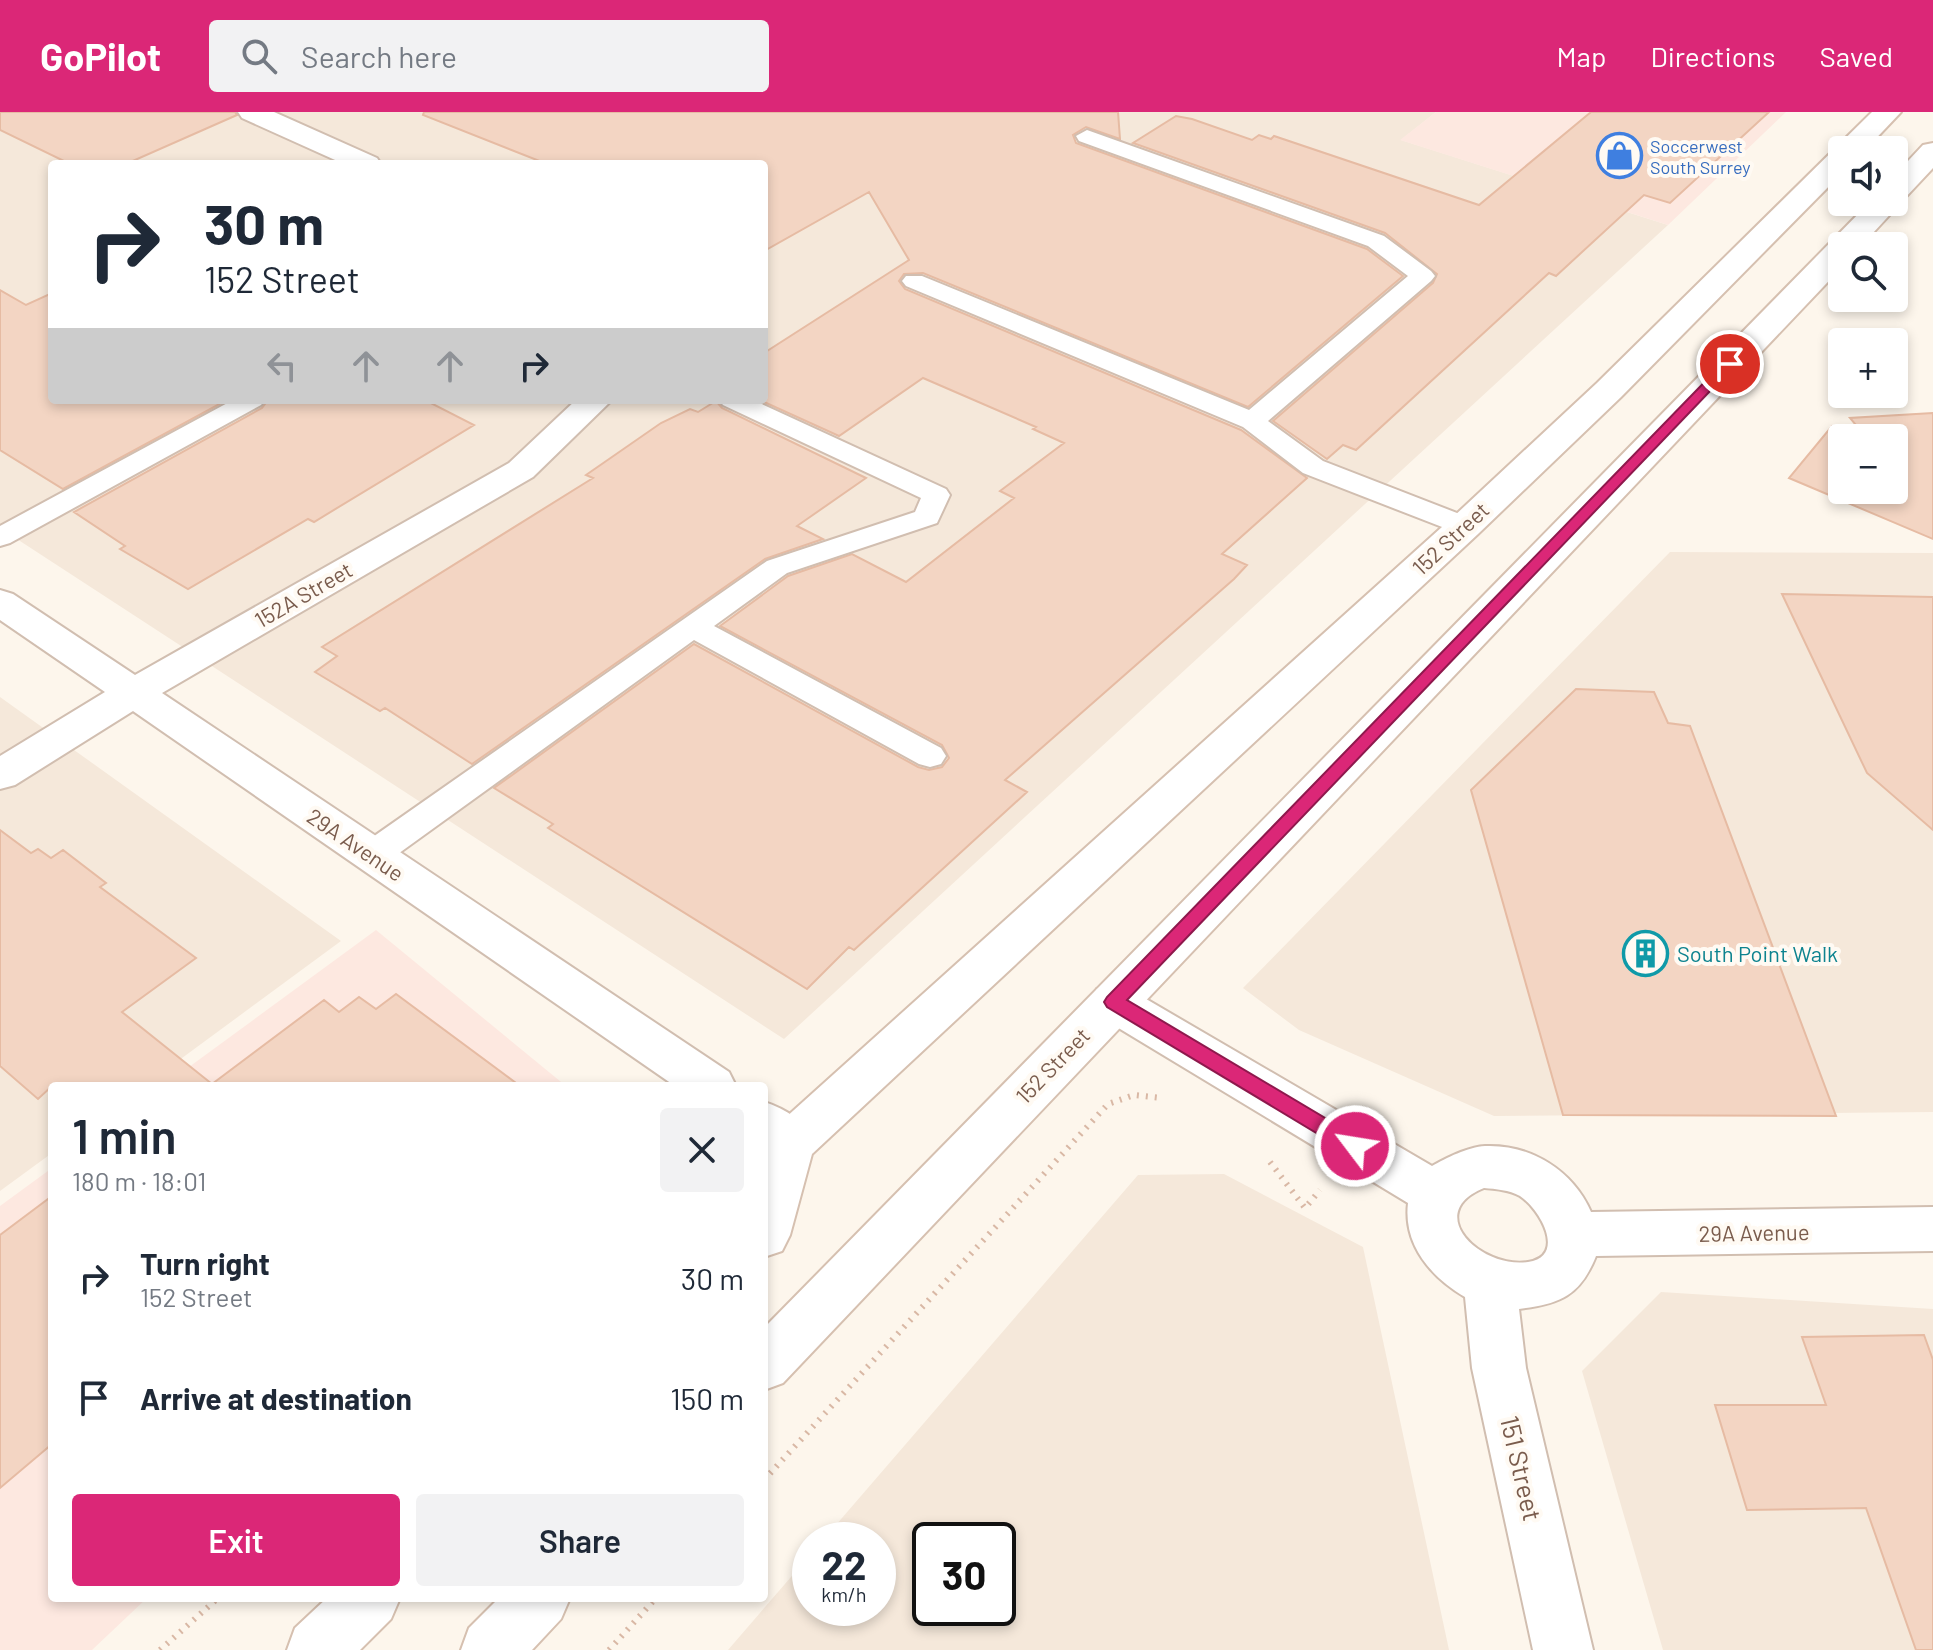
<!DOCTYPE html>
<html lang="en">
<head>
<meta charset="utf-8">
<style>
	:root { --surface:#fff; --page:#f2f2f3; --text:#1f2937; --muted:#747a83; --accent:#db2777 }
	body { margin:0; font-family:Barlow,sans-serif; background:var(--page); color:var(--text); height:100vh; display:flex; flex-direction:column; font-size:30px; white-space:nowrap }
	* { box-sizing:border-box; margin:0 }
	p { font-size:26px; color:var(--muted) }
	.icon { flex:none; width:44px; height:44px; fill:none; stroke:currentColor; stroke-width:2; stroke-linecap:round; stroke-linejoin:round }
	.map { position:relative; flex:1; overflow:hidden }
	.details { position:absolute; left:48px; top:970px; width:720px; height:520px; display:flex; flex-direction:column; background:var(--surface); border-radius:8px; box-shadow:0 4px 12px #0003 }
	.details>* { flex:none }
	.banner { position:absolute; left:48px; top:48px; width:720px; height:244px; border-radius:8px; box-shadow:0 4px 12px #0003; background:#fff; color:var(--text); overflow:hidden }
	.buttons { position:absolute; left:1828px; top:24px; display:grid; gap:16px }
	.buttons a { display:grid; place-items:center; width:80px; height:80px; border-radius:8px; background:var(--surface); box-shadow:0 4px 12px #0003; font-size:40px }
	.speed { position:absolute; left:792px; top:1410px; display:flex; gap:16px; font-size:40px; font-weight:700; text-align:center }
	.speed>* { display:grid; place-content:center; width:104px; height:104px; border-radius:50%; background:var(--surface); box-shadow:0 4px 12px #0003; line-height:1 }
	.speed small { font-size:20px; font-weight:400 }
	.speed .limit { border:4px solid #111; border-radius:12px; background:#fff; color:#111 }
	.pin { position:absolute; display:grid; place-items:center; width:68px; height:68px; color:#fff; margin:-34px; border:4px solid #fff; border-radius:50%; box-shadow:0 2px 8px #0007 }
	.me { position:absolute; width:88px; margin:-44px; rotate:301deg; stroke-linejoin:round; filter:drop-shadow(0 0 6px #0008) }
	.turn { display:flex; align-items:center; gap:28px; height:168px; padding:0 24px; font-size:36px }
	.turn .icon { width:104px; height:104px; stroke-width:2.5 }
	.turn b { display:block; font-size:56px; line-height:68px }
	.lanes { display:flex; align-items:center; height:76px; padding:0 24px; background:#0003; justify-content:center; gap:40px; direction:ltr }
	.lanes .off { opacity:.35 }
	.round { display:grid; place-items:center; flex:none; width:84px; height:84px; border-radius:8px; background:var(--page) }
	.summary { display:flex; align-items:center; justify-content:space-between; height:136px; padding:0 24px }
	h1 { font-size:48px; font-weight:600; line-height:60px }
	.primary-button { display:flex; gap:16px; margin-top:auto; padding:16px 24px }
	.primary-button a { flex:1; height:92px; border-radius:8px; background:var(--accent); color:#fff; font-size:32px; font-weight:600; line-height:92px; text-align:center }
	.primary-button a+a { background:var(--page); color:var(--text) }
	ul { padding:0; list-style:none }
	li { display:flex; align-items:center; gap:24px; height:120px; padding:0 24px }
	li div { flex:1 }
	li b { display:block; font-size:30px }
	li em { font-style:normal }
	header { display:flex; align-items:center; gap:48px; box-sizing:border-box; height:112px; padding:0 40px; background:var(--accent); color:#fff }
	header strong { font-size:38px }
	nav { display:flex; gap:44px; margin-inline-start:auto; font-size:28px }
	.search { width:560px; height:72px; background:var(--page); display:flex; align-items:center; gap:20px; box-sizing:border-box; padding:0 28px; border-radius:8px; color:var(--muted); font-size:30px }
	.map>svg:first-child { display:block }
	.residential { fill:#f5e8da; fill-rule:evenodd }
	.commercial { fill:#fde8e0 }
	.building { fill:#f3d5c3; stroke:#e6bba3; stroke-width:2; fill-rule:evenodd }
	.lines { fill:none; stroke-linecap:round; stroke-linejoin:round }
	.service-casing { stroke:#d1beb0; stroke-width:4 }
	.minor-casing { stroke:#d1beb0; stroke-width:4 }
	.secondary-casing { stroke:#d6c0b0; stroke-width:4 }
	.path { stroke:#d9b8a5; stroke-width:6; stroke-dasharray:2 7; stroke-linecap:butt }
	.service { fill:#fff; fill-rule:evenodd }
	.minor { fill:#fff; fill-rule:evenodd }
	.secondary { fill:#fff; fill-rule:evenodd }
	.route { fill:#db2777; stroke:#8e194d; stroke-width:2 }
	.labels { text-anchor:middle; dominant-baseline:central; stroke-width:8; stroke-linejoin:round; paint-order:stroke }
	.far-shop-label { font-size:18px; fill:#366cbe; stroke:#fffaf3; text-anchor:start }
	.street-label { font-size:22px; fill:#7a5c4d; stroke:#fffaf3 }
	.culture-label { font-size:22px; fill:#0d838f; stroke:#fffaf3; text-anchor:start }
	.near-street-label { font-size:26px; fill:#7a5c4d; stroke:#fffaf3 }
</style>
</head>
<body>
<header>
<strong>GoPilot</strong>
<div class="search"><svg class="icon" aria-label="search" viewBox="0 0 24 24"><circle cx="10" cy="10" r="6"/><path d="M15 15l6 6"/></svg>Search here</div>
<nav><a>Map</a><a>Directions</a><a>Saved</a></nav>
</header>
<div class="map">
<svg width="1933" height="1538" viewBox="0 0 1933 1538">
	<rect width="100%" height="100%" fill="#fdf6ec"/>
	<path class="residential" d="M0 0H1436L1401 28 1668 113 784 927 0 416ZM52 52H764V288H52Z
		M1670 440 1933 441V1000L1494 1004 1299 918 1243 876Z
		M0 585 341 829 144 974H52V1041L0 1079Z
		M1224 1062 1363 1135 1449 1538H728L810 1443V1496H878V1428H823L1138 1063ZM930 1428H998V1496H930Z
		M1661 1180 1933 1197V1538H1663L1582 1259Z"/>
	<path class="commercial" d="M1436 0H1786L1668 113 1400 28Z
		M376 818 566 974H163Z
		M52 1056V1486H147L92 1538H0V1094Z"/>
	<path class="building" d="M0 0H235L237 3 126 52H70L0 18Z
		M424 0H1118L1120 27 1086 15 1073 23 1076 31 1367 137 1403 164 1248 295 923 161 904 162 899 169 905 177 1241 318 1307 366 1222 442 1247 453 1234 467 1005 668 1027 680 854 838 849 835 807 877 548 716 553 712 494 676 694 532 918 655 929 658 942 655 949 646 942 633 720 514 788 464 852 442 906 470 1014 386 1000 379 1064 331 1033 317 1036 315 923 266 839 324 764 290V241L909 148 869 80 764 139V52H547L423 3Z
		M1591 0H1769L1670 91 1644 83 1556 164 1549 161 1356 338 1343 333 1327 347 1273 309 1433 171 1437 162 1385 121 1133 31 1176 4 1192 7 1252 28 1259 23 1271 27 1274 24 1479 93Z
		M0 178 26 193 52 181V288H227L63 377 0 338Z
		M268 288H425L474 313 314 410 308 407 188 477 120 437 125 434 74 400 262 296Z
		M716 289 722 296 866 366 797 414 823 427 765 447 472 652 385 596 380 599 315 560 337 544 322 535 593 366 586 363 661 311 690 297 698 300Z
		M1933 301V427L1789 366 1832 314 1856 313 1850 306ZM1842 326H1894V378H1842Z
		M1782 482 1933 485V718L1867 661Z
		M1576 577 1654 580 1668 611 1690 614 1836 1004 1563 1003 1471 678Z
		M0 718 31 741 38 737 51 746 63 738 106 771 100 775 196 846 122 900 212 972 324 888 339 900 359 885 376 897 396 882 520 974H52L38 987 0 954Z
		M52 1084V1332L0 1376V1123Z
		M1924 1223 1933 1248V1538H1916L1866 1396 1747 1398 1715 1293H1826L1802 1225Z"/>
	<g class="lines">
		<defs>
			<path id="service" d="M1087 18 1384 124 1431 159 1435 164 1431 169 1268 309 1323 349 1475 408 1479 414 1475 420 1465 422 1455 420 1303 361 1243 315 906 174 902 169 906 164H922L1249 298 1408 164 1368 134 1079 29 1076 24Z
				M233 288H265L261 293 10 431 0 434V414Z
				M719 288H753L946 377 950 383 937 411 787 461 714 514 941 636 946 644 941 652 930 655 919 652 694 528 384 752 372 755 360 752 355 743 360 734 767 449 915 400 921 386 723 293Z"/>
			<path id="minor" d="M238 0H274L377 46 381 52H344L242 6Z
				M576 288H612L533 365 162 581 729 960 736 974H675L133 599 15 673 0 677V644L105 580 0 508V478L13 482 135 563 509 351Z
				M1113 872 1129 877 1432 1054C1446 1046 1468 1035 1485 1034 1531 1032 1573 1059 1591 1100L1933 1095V1139L1596 1144C1580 1184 1560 1192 1519 1197L1526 1256 1593 1538H1533L1472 1256 1465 1185C1431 1165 1403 1133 1408 1091L1097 903 1090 890 1097 877ZM1484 1076C1496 1077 1509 1078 1520 1084 1540 1097 1567 1144 1528 1150 1481 1157 1422 1101 1484 1076Z
				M764 990C786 997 805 1009 816 1030L809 1045 791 1051 764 1037Z"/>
			<path id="secondary" d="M1872 0H1901L1865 38H1842V61L1621 285 1478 422 812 1042 790 1123 782 1139 764 1145V1025L1452 406 1597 271Z
				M1933 31V56L1904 87 1899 88 1896 96 1861 134H1842V155L783 1271 764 1278V1216L1870 90H1894V64L1923 33Z
				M327 1486H400L391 1507 360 1538H287L295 1516Z
				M499 1486H570L561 1507 532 1538H461L469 1516Z"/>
		</defs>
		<use href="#service" class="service-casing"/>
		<use href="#minor" class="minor-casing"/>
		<use href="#secondary" class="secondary-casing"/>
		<path class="path" d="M1270 1050 1305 1096 1320 1078
			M764 1368 1108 992 1134 983 1162 986
			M160 1538 218 1486
			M609 1538 656 1486"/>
		<use href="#service" class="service"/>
		<use href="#minor" class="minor"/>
		<use href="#secondary" class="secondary"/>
	</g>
	<path class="route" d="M1730 248 1736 252 1734 254 1127 888 1362 1028 1365 1034 1362 1040 1355 1042 1348 1040 1107 895 1104 890 1107 885 1725 249Z"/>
	<defs>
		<symbol id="shop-ring" viewBox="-11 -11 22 22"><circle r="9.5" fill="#fffaf3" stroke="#3f7fe0" stroke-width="1.5"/><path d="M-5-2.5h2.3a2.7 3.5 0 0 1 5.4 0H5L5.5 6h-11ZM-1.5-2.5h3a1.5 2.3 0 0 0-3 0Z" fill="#3f7fe0"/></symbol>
		<symbol id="building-ring" viewBox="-11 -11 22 22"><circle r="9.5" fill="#fffaf3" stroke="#0f9aa8" stroke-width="1.5"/><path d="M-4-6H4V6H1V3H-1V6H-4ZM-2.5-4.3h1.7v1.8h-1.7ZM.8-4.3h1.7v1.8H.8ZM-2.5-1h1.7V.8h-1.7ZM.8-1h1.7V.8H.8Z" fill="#0f9aa8"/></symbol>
	</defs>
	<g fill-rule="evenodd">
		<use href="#shop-ring" x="1594" y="18" width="51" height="51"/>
		<use href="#building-ring" x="1620" y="816" width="51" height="51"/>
	</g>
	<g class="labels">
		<g class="far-shop-label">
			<text x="1650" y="34">Soccerwest<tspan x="1650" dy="21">South Surrey</tspan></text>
		</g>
		<g class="street-label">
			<text transform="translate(1450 426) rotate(-43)">152 Street</text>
			<text transform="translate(303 482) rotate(-30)">152A Street</text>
			<text transform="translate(356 732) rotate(34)">29A Avenue</text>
			<text transform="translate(1052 953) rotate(-46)">152 Street</text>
			<text transform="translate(1754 1120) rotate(-1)">29A Avenue</text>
		</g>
		<g class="culture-label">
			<text x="1677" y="841">South Point Walk</text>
		</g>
		<g class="near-street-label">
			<text transform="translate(1522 1356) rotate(77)">151 Street</text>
		</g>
	</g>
</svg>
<div class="buttons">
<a><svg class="icon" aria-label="sound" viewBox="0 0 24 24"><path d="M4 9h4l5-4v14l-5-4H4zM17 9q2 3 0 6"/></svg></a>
<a><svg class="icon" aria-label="search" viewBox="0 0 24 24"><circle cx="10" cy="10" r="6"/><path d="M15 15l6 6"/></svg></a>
<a>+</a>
<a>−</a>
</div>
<div class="speed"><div>22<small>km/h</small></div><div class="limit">30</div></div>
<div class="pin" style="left:1730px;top:252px;background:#d93025"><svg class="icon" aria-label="arrive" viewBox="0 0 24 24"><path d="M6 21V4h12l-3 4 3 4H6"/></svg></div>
<svg class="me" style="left:1355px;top:1034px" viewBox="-20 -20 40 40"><circle r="17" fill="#db2777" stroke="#fff" stroke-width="3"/><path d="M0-11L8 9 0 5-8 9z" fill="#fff"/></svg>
<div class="banner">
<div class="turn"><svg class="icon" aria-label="right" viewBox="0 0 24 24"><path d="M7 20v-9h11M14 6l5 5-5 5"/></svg><div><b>30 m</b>152 Street</div></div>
<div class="lanes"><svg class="icon off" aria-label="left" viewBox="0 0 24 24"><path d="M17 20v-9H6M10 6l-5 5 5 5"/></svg><svg class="icon off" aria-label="ahead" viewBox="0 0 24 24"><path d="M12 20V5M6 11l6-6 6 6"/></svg><svg class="icon off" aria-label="ahead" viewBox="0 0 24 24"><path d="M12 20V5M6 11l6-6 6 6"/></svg><svg class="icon" aria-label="right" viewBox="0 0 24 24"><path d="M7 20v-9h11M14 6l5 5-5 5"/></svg></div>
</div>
<section class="details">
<div class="summary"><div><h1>1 min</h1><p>180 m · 18:01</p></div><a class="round"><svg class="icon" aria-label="close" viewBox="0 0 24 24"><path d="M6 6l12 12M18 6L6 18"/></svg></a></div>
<ul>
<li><svg class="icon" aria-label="right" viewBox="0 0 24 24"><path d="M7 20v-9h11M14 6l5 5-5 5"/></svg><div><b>Turn right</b><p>152 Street</p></div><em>30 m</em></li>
<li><svg class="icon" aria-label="arrive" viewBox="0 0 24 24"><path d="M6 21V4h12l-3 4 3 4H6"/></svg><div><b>Arrive at destination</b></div><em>150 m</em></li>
</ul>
<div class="primary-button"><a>Exit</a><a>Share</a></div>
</section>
</div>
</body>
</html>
